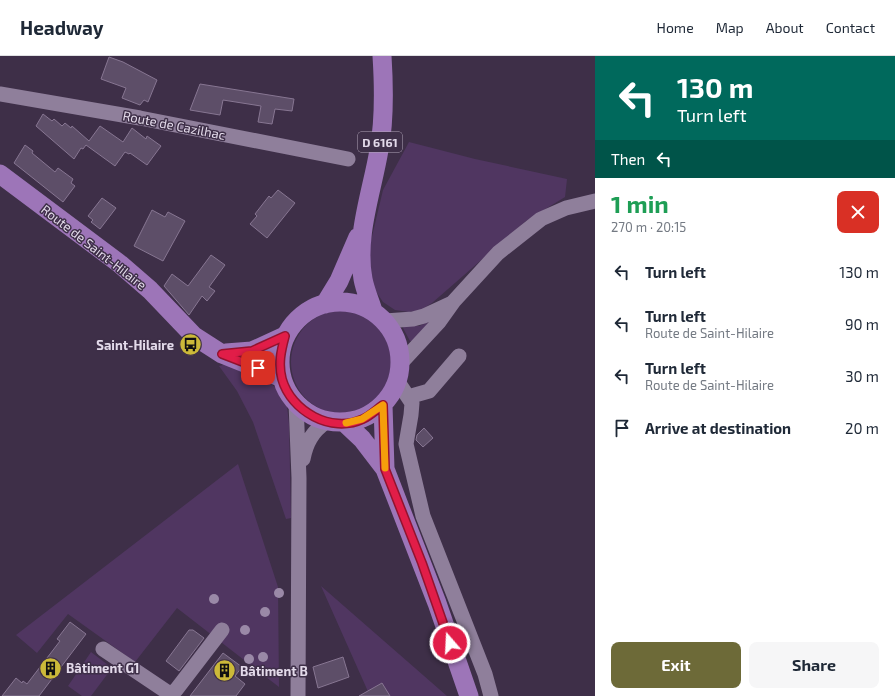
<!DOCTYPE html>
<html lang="en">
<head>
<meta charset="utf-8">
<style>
	:root { --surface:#fff; --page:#f6f6f7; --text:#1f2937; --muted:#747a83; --line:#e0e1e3; --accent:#6d6a38 }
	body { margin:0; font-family:"Exo 2",sans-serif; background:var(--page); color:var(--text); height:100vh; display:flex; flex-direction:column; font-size:15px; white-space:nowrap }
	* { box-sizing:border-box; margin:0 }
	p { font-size:13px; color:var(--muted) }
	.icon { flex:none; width:22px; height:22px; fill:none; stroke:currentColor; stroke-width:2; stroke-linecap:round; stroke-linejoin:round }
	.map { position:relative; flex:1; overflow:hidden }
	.sheet { display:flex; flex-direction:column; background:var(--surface); width:300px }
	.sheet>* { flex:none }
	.guide { background:#00695c; color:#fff; overflow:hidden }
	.pin { position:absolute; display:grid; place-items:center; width:34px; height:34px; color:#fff; margin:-17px; border-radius:8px; box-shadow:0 2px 6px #0006 }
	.me { position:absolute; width:44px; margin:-22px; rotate:341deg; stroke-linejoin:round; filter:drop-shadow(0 0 3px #0008) }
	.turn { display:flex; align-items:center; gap:14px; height:84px; padding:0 16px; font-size:18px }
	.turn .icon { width:52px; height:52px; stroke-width:2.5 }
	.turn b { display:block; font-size:28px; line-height:34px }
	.then { display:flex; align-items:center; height:38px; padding:0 16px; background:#0003; gap:8px; font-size:15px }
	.round { display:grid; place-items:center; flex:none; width:42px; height:42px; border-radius:8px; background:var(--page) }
	.overview { display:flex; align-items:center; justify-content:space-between; height:68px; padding:0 16px }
	h1 { font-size:24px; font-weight:700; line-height:30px; color:#1e9e55 }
	.cta { display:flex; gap:8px; margin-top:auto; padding:8px 16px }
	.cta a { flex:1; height:46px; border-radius:8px; background:var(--accent); color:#fff; font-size:16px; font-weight:700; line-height:46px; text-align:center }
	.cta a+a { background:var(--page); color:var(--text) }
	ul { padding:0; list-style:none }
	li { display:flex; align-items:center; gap:12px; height:52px; padding:0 16px }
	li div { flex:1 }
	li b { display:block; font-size:15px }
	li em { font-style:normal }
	header { display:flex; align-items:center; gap:24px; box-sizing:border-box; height:56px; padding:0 20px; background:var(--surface); border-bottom:1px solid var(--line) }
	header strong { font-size:19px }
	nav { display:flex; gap:22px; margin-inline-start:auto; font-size:14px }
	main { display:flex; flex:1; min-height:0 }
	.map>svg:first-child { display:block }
	.green { fill:#503661 }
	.building { fill:#5d4e68; stroke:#877692 }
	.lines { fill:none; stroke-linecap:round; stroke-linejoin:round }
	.minor { stroke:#8f7f9b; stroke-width:15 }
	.major { stroke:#9d75b8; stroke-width:19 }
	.tree { fill:#9a89a7 }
	.route-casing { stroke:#92132f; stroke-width:10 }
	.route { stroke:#e11d48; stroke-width:7 }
	.slow { stroke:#f59e0b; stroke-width:7 }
	.labels { text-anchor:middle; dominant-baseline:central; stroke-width:3; stroke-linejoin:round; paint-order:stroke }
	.shield { fill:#3e2f48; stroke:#b2a7b9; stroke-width:1 }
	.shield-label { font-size:12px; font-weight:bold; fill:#e3daea }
	.street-label { font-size:13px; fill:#e3daea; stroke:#3e2f48 }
	.poi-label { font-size:13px; font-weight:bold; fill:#e3daea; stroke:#3e2f48; text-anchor:start }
</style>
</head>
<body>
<header>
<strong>Headway</strong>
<nav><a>Home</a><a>Map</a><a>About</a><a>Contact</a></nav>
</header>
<main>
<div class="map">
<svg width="595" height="640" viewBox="0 0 595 640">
	<rect width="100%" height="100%" fill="#3e2f48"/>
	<path class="green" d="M409 86 475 103 567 123 565 141 526 165 432 247 421 254 409 256 395 254 383 246 373 231 369 193 383 134Z
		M291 306a52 52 0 1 1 104 0a52 52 0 1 1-104 0Z
		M430 265 412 285H410L403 272 404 270H419Z
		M227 308 267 324 278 334 287 350 289 368 291 462 286 463 253 366 237 335 219 310Z
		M238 408 278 531 279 631 177 552 135 606 68 558 37 597 16 579Z
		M321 530 447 640H370Z
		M91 596 112 612 91 640H82L68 630Z"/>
	<path class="building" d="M109 1 123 6 157 24 148 46 144 44 140 49 122 42 126 32 101 23Z
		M200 28 294 43 292 55 275 53 272 68 258 66 261 50 223 44 220 59 190 54Z
		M43 58 52 65 54 63 62 70 65 67 71 72 72 70 89 85 100 70 123 86 132 72 146 83 147 80 161 90 147 109 130 97 129 98 125 96 115 110 86 89 83 93 81 92 74 103 36 70Z
		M25 89 33 95 32 97 55 116 58 112 73 123 71 127 75 130 63 146 14 107Z
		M278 134 295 147 267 182 250 168 257 160 255 158 269 140 271 142Z
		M102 142 116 152 100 173 91 166 93 164 88 160Z
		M152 154 165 161 168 156 185 165 163 205 134 190Z
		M211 199 225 209 209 231 215 235 207 245 202 240 189 259 164 230 172 218 188 230Z
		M424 372 433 382 423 391 416 384 417 379Z
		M70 566 86 578 39 640H2L16 622 22 627 23 625 27 628 60 585 57 583Z
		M189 574H193L204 582 179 615 166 605Z
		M223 597 242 611 235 620 245 628 236 640H190Z
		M343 601 349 621 318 632 313 611Z
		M382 627 390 640H359Z"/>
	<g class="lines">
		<path class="minor" d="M0 38 140 62 348 103
			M385 265 413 263 424 260 452 247
			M401 307 439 266 454 245 498 197 541 163 566 152 595 145
			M398 326 412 347 411 359 406 388 423 460 485 618 491 640
			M408 341 429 335 459 300
			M296 347 299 422 298 640
			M303 403C306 387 312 376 326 366
			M103 593 170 638 176 634 222 574"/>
		<path class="major" d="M0 118 120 208 150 234 194 280 222 298 282 322
			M280 306a60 60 0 1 1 120 0a60 60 0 1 1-120 0Z
			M325 248 339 225 358 181
			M373 255C370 245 365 234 363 223 355 180 372 136 379 94 385 63 384 31 382 0
			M226 297 252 295 285 280
			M383 349 385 413
			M345 367 362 383 385 413 437 547 469 640"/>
	</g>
	<g class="tree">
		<circle cx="279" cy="537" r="5"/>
		<circle cx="214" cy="543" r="5"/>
		<circle cx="265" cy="556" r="5"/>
		<circle cx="245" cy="574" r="5"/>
		<circle cx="263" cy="601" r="5"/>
		<circle cx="249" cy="603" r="5"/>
	</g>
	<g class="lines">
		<defs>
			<path id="route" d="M258 312 222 298 252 295 285 280C281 295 278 308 282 323 291 355 331 378 363 363 370 360 377 353 383 349L385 413 422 507 450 587"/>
		</defs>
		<use href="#route" class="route-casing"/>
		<use href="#route" class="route"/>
		<path class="slow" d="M346 367 362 363 383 349 385 412"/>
	</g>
	<defs>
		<symbol id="bus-disc" viewBox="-11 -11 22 22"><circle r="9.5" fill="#ccb939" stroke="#3e2f48"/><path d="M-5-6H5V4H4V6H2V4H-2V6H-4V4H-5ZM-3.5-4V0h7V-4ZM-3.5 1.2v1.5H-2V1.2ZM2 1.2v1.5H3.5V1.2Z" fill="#111"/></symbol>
		<symbol id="building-disc" viewBox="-11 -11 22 22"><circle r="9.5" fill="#ccb939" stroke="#3e2f48"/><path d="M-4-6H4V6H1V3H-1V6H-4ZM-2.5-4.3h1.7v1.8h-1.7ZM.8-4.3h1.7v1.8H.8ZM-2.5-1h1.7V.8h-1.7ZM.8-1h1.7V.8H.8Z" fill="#111"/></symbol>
	</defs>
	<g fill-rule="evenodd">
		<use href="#bus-disc" x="178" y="276" width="25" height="25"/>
		<use href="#building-disc" x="38" y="600" width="25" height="25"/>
		<use href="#building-disc" x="212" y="602" width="25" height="25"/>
	</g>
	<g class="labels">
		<rect class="shield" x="358" y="76" width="44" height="20" rx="3"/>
		<g class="shield-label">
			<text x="380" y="86">D 6161</text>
		</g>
		<g class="street-label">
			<text transform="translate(174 69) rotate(11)">Route de Cazilhac</text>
			<text transform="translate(94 191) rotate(38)">Route de Saint-Hilaire</text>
		</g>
		<g class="poi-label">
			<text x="174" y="289" text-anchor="end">Saint-Hilaire</text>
			<text x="66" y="612">Bâtiment G1</text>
			<text x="240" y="615">Bâtiment B</text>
		</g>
	</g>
</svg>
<div class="pin" style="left:258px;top:312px;background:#d93025"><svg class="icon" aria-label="arrive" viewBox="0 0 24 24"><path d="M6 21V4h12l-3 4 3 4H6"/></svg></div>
<svg class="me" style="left:450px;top:587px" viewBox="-20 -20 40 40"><circle r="17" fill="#e11d48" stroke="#fff" stroke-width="3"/><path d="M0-11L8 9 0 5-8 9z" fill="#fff"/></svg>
</div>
<section class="sheet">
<div class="guide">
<div class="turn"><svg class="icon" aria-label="left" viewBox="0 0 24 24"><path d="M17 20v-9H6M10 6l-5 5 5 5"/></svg><div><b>130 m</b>Turn left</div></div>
<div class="then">Then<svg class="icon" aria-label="left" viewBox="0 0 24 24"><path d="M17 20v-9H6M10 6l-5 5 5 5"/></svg></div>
</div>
<div class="overview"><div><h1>1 min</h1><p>270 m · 20:15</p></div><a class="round" style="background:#d93025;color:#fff"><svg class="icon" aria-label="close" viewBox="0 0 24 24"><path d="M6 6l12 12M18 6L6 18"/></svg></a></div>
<ul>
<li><svg class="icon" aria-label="left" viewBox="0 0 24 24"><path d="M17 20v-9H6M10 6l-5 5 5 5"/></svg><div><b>Turn left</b></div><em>130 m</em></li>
<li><svg class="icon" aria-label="left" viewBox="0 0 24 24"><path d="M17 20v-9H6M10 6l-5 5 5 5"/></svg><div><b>Turn left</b><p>Route de Saint-Hilaire</p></div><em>90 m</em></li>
<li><svg class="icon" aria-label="left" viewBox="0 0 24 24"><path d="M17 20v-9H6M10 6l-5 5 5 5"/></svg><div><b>Turn left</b><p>Route de Saint-Hilaire</p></div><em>30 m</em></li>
<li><svg class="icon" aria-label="arrive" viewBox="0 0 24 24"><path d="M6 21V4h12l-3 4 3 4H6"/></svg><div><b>Arrive at destination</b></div><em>20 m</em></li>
</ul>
<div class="cta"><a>Exit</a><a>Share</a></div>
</section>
</main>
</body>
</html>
